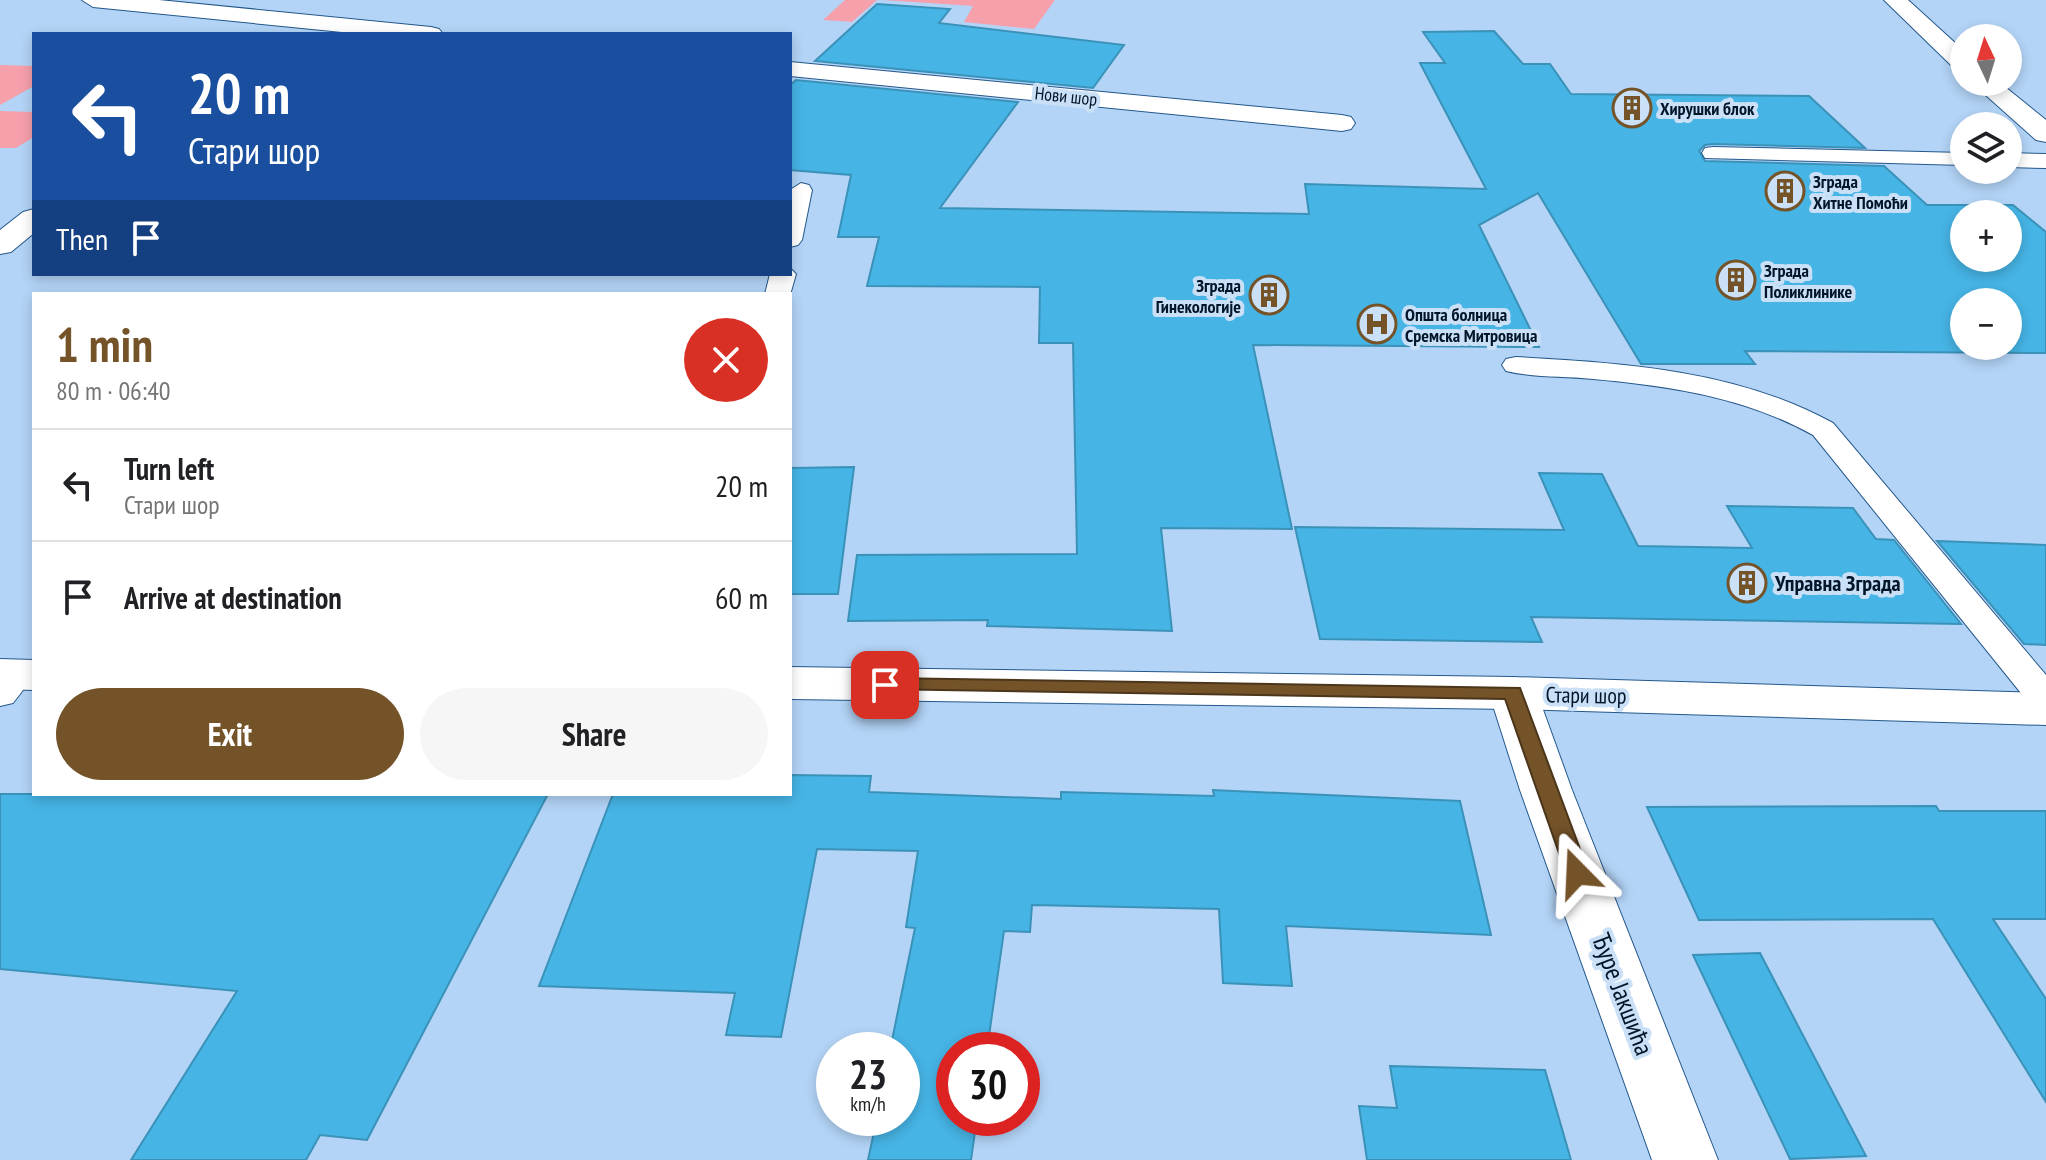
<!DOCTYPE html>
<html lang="en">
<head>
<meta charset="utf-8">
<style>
	:root { --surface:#fff; --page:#f6f6f6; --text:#202124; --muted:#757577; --line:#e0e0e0; --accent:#745329 }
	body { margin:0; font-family:"PT Sans Narrow",sans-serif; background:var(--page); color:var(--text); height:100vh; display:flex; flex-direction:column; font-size:30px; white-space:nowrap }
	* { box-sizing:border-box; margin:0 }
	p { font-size:26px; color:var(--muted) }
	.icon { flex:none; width:44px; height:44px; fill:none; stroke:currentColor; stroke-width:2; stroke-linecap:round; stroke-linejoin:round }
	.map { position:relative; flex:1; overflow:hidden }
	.side { position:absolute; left:32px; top:292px; width:760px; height:504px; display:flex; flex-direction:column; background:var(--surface); border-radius:0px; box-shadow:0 4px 12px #0003 }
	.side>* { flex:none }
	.banner { position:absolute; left:32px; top:32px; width:760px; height:244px; border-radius:0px; box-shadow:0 4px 12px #0003; background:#1a4fa0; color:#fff; overflow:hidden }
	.needle { width:52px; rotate:356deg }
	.fabs { position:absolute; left:1950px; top:24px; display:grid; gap:16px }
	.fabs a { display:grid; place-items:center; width:72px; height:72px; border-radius:50%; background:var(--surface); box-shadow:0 4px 12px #0003; font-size:40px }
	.speed { position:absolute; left:816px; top:1032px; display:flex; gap:16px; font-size:40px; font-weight:700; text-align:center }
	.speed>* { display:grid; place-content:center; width:104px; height:104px; border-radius:50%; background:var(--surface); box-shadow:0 4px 12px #0003; line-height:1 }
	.speed small { font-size:20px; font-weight:400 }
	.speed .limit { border:12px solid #d22; background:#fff; color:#111 }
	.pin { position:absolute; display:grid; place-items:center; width:68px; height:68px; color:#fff; margin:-34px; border-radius:16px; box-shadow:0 4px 12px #0006 }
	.me { position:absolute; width:88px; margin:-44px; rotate:339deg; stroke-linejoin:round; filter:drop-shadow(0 0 6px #0008) }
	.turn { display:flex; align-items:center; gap:28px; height:168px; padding:0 24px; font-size:36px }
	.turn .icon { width:104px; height:104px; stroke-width:2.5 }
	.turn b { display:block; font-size:56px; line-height:68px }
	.then { display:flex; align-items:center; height:76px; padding:0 24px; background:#0003; gap:16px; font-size:30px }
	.round { display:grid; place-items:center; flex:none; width:84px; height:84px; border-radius:42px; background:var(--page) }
	.head { display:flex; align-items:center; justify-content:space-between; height:136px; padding:0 24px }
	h1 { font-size:48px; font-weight:800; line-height:60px; color:var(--accent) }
	.cta { display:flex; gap:16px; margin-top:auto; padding:16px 24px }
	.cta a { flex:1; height:92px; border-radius:48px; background:var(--accent); color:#fff; font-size:32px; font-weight:800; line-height:92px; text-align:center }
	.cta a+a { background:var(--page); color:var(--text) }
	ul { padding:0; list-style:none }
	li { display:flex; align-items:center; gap:24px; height:112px; padding:0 24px; border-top:2px solid var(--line) }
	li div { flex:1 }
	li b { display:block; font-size:30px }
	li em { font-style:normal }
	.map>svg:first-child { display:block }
	.green { fill:#f6a0ac }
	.building { fill:#46b4e5; stroke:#3b92b9; stroke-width:2; fill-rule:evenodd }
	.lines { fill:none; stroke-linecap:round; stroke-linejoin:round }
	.service-casing { stroke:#24588b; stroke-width:2 }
	.minor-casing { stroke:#24588b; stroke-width:2 }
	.secondary-casing { stroke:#24588b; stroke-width:2 }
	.service { fill:#fff; fill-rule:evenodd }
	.minor { fill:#fff; fill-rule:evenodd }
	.secondary { fill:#fff; fill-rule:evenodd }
	.route { fill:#745329; stroke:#4b361b; stroke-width:2 }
	.labels { text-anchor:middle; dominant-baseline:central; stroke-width:8; stroke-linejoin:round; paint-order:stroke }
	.far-street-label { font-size:18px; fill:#021529; stroke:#cae0f7 }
	.far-poi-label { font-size:18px; font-weight:bold; fill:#021529; stroke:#cae0f7; text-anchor:start }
	.poi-label { font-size:22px; font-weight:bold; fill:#021529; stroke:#cae0f7; text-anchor:start }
	.street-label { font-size:22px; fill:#021529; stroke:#cae0f7 }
	.near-street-label { font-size:26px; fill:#021529; stroke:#cae0f7 }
</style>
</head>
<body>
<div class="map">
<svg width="2046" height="1160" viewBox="0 0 2046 1160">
	<rect width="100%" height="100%" fill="#b3d4f7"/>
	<path class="green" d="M845 0H877L852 22 823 20Z
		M883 0H1055L1034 29 964 22 973 6Z
		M0 65 34 66V86L0 105Z
		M0 111 34 112V137L16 148H0Z"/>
	<path class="building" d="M877 4 950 9 939 23 1124 45 1093 88 815 61Z
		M1494 31 1523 64H1550L1571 94 1809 96 1865 148 1713 144 1705 145 1699 151 1705 161 1884 166 1927 205H2013L2046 232V353L1745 351 1755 364H1641L1538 193 1479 225 1539 347 1253 345 1292 529 1161 528 1172 631 987 626 988 620 848 621 857 555 1077 554 1073 343H1039L1040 287 867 286 879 237H838L851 175 790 170V85L796 80 1018 102 940 208 1309 214 1305 184 1486 189 1420 63H1445L1423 32ZM1964 214H2008V258H1964ZM1964 302H2008V346H1964Z
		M854 467 838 594H790V468Z
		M1539 473 1602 474 1638 546 1752 548 1727 506 1853 508 1876 539 1894 540 1961 624 1531 617 1542 642 1320 639 1295 527 1564 530Z
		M1937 541 2046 545V645L2024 644Z
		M790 775 871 776 869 792 1061 799V792L1214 796 1213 790 1460 801 1491 935 1286 926 1292 986 1223 983 1219 909 1032 905 1030 932 1004 931 987 1050H954V1118H977L971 1160H868L877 1118H902V1050H890L915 928 906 927 918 851 817 849 781 1037 726 1035 735 993 539 986 613 794H790Z
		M0 794H548L367 1140 320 1135 306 1160H131L237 991 0 969Z
		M1936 806 1939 811H2046V919H1993L2046 999V1102L1933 919 1699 920 1647 807Z
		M1760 953 1866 1156 1790 1159 1693 955Z
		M1390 1066 1545 1070 1571 1160H1367L1359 1106 1397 1108Z"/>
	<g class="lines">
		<defs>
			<path id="service" d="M1713 147 1964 153V165L1705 158 1702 153 1705 148Z
				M2008 153 2046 154V168L2008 167Z
				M801 183 809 185 812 190 802 240 798 245 790 247V190Z
				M790 268 796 274 790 295 765 294 770 274H790Z
				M1516 357C1624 363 1737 370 1833 423L2046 675V711L2033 708 1813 435C1744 397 1670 386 1593 379 1564 376 1534 378 1506 371L1502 365 1506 359Z
				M17 662 30 666 34 676 13 703 0 706V670L4 666Z"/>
			<path id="minor" d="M82 0H159L431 27 439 29 443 34H362L93 7Z
				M1884 0H1908L1964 51V71L1955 69Z
				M790 62 1342 115 1351 117 1355 123 1351 129 1342 131 790 76Z
				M1971 82H1999L2046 120V142L2036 140Z
				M34 209V233L11 252 0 254V230L23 212Z
				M1513 677 1530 682 1537 693 1572 790 1718 1160H1652L1520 790 1489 693 1496 682Z"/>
			<path id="secondary" d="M0 659 34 660V690L0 689Z
				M790 667 1513 677 2046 693V725L1513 709 790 699Z"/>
		</defs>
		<use href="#service" class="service-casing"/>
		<use href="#minor" class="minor-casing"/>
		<use href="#secondary" class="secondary-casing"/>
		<use href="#service" class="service"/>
		<use href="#minor" class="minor"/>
		<use href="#secondary" class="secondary"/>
	</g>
	<path class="route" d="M885 678 1520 688 1589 873 1585 879 1577 882 1569 879 1566 873 1505 699 878 689 875 685Z"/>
	<defs>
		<symbol id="building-ring" viewBox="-11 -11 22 22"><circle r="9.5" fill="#cae0f7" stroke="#745329" stroke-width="1.5"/><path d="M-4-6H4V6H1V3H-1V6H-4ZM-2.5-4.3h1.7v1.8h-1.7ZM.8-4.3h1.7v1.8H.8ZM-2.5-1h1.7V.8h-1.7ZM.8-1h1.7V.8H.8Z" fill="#745329"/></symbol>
		<symbol id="hospital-ring" viewBox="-11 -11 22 22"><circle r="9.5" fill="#cae0f7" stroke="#745329" stroke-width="1.5"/><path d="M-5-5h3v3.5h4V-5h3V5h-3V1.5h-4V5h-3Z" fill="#745329"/></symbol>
	</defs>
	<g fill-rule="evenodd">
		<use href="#building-ring" x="1610" y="86" width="44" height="44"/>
		<use href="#building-ring" x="1763" y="169" width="44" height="44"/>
		<use href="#building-ring" x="1714" y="258" width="44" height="44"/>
		<use href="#building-ring" x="1247" y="273" width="44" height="44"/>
		<use href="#hospital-ring" x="1355" y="302" width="44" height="44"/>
		<use href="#building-ring" x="1725" y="561" width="44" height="44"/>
	</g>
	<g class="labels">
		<g class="far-street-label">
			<text transform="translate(1066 96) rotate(6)">Нови шор</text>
		</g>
		<g class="far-poi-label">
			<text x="1660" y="108">Хирушки блок</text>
			<text x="1813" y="181">Зграда<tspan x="1813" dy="21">Хитне Помоћи</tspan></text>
			<text x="1764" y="270">Зграда<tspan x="1764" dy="21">Поликлинике</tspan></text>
			<text x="1241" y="285" text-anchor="end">Зграда<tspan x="1241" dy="21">Гинекологије</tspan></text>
			<text x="1405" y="314">Општа болница<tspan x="1405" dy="21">Сремска Митровица</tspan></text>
		</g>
		<g class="poi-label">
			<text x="1775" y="583">Управна Зграда</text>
		</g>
		<g class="street-label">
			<text transform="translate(1586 695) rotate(1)">Стари шор</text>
		</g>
		<g class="near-street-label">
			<text transform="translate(1623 994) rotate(69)">Ђуре Јакшића</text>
		</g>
	</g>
</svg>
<div class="fabs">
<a><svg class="needle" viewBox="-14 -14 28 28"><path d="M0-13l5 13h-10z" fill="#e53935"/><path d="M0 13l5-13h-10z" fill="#757577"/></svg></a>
<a><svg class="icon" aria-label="layers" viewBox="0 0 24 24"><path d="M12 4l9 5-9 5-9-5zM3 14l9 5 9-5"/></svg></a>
<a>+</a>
<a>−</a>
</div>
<div class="speed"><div>23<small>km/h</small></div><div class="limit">30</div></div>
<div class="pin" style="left:885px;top:685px;background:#d93025"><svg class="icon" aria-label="arrive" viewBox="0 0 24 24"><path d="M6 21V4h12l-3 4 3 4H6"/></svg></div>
<svg class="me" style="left:1577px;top:873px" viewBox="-20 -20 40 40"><path d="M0-17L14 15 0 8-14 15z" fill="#745329" stroke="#fff" stroke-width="4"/></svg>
<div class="banner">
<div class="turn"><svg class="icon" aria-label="left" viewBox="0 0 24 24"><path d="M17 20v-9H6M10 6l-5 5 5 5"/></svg><div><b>20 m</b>Стари шор</div></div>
<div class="then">Then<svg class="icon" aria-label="arrive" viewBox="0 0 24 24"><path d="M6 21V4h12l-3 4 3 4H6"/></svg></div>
</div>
<section class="side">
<div class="head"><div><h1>1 min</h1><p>80 m · 06:40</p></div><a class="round" style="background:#d93025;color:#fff"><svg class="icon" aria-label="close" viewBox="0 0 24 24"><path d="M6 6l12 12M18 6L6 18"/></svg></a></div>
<ul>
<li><svg class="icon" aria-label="left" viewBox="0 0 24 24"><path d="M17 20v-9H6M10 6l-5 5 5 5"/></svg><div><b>Turn left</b><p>Стари шор</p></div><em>20 m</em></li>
<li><svg class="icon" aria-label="arrive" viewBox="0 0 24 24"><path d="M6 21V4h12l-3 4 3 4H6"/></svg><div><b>Arrive at destination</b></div><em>60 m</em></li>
</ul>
<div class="cta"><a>Exit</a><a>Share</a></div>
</section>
</div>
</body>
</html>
